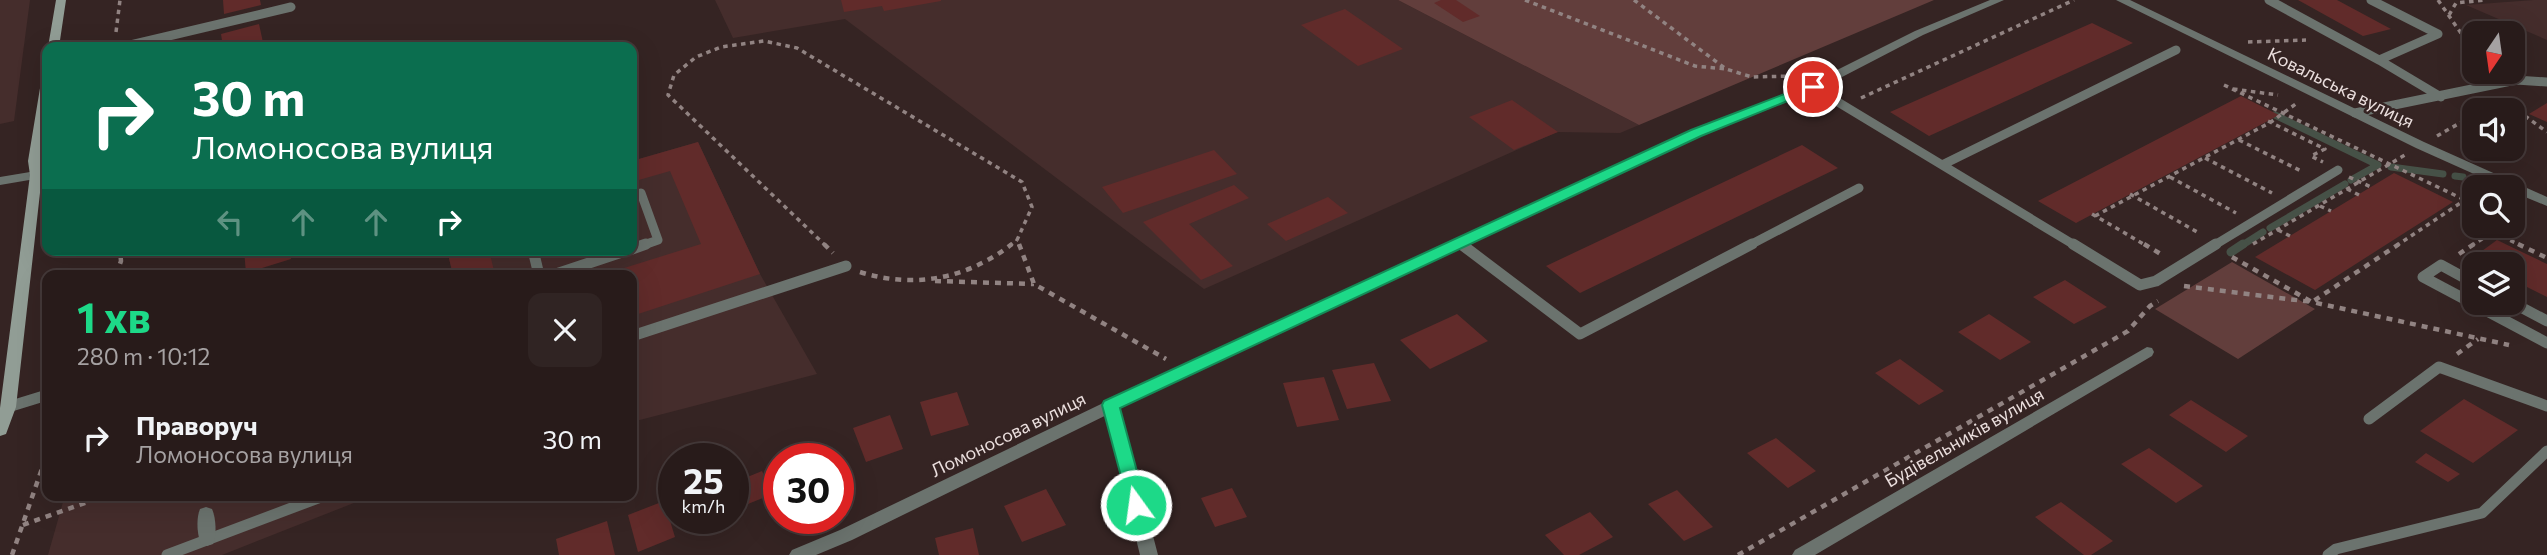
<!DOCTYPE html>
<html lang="uk">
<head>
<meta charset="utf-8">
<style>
	:root { --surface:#281b1a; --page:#302423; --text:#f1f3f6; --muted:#a5a1a2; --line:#443939; --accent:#1dd988 }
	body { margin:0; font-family:Commissioner,sans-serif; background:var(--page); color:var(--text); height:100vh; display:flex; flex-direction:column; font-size:26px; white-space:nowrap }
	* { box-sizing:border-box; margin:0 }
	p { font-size:23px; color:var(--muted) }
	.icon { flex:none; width:38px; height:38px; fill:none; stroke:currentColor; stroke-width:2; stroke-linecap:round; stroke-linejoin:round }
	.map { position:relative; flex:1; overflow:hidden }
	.drawer { position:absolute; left:42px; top:270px; width:595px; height:231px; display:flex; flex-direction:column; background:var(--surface); border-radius:14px; box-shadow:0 7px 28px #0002,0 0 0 2px var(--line) }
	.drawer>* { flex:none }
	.guide { position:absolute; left:42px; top:42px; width:595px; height:214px; border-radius:14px; box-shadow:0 7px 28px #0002,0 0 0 2px var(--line); background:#0b6e4f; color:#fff; overflow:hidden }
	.needle { width:46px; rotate:193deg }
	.fabs { position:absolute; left:2462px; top:21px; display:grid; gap:14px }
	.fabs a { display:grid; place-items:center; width:63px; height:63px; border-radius:14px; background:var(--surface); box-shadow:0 7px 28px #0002,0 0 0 2px var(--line); font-size:35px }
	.speed { position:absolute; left:658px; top:443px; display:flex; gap:14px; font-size:35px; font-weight:700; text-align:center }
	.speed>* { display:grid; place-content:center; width:91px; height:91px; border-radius:50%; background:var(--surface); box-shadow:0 7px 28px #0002,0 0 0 2px var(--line); line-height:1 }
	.speed small { font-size:18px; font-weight:400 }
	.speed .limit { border:10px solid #d22; background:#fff; color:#111 }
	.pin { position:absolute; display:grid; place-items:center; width:60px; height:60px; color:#fff; margin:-30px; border:4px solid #fff; border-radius:50%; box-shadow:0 2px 7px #0007 }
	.me { position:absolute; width:77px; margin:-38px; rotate:346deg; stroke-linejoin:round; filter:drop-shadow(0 0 5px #0008) }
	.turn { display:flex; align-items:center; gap:24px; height:147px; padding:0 35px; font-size:32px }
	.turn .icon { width:91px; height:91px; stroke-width:2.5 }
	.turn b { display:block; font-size:49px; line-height:60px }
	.lanes { display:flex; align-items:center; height:66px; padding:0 35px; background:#0003; justify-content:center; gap:35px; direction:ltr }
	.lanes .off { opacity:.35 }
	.round { display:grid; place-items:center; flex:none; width:74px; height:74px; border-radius:14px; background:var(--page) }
	.overview { display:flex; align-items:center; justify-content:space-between; height:119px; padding:0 35px }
	h1 { font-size:42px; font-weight:700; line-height:52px; color:var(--accent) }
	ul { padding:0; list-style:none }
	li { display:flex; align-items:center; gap:21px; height:98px; padding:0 35px }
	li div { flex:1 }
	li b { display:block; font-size:26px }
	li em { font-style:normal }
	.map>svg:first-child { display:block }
	.built { fill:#452d2c }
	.green { fill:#623e3c }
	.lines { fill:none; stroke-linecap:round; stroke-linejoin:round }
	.stream-far1 { stroke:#465147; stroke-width:7 }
	.stream { stroke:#465147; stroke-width:9 }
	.building { fill:#612b2a }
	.path-far1 { stroke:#918382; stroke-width:3.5; stroke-dasharray:4.5 4.5; stroke-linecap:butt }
	.path { stroke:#918382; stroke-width:4.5; stroke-dasharray:6 6; stroke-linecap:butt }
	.service-far1 { stroke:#6b736e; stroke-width:9 }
	.service { stroke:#6b736e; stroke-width:11 }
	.pedestrian { fill:#6b736e; fill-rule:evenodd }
	.minor { fill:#6b736e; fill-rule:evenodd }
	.tertiary { fill:#6b736e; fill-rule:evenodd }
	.secondary { fill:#919d95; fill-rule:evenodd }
	.route { fill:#1dd988; stroke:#138d58; stroke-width:2 }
	.labels { text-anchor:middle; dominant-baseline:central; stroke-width:5; stroke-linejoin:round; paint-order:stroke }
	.street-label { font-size:18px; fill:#ebdfde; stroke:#352423 }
</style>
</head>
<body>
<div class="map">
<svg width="2547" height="555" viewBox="0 0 2547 555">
	<rect width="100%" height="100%" fill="#352423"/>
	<path class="built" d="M0 0H30L14 121 0 124Z
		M715 0H1398L1639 125 1620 133 1557 132 1204 289 845 19 733 38Z
		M2547 0V40L2466 5 2534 0Z
		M698 142 760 274 817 374 632 422V275H453L447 250H632V161Z
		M65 495H374L222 555H48Z"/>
	<path class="green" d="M1398 0H1934L1639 125Z
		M2232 262 2315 309 2238 359 2155 309Z"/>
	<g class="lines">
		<path class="stream-far1" d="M2275 115 2378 165
			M2391 167 2443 174
			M2455 176 2463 177
			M2351 180 2376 166
			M2270 228 2345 184
			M2241 246 2263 232"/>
		<path class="stream" d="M2231 252 2243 244"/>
	</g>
	<path class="building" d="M223 0H260L261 5 224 14Z
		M841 0H941V1L884 11 882 6 844 12Z
		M1441 0H1456L1480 16 1463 22 1434 3Z
		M2298 0H2337L2391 29 2363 36Z
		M1345 9 1403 49 1358 66 1301 25Z
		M2092 23 2133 43 1929 136 1890 112Z
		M259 24 264 47H223L221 34Z
		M2241 96 2279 115 2076 223 2038 201Z
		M1512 100 1558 132 1514 150 1469 117Z
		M2547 103V122L2529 114Z
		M698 142 760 274 632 316V275L605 274 701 244 670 171 632 182V161Z
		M1802 145 1838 168 1580 293 1546 266Z
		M1214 150 1237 174 1123 213 1102 187Z
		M2394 173 2453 202 2315 290 2255 257Z
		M1234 185 1249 198 1189 224 1233 266 1201 280 1143 222Z
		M1328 197 1348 213 1286 241 1267 224Z
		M2497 240 2547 264V297L2513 280V264H2482L2471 259Z
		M244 250H289L291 259 246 273Z
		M447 250H489L495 275H453Z
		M2065 280 2107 307 2074 324 2033 297Z
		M1457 314 1488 341 1430 369 1400 340Z
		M1989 314 2031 342 2000 360 1958 332Z
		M1900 359 1944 391 1919 405 1875 373Z
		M1374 363 1391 401 1347 409 1332 370Z
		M1324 377 1339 420 1297 427 1283 383Z
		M957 392 969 425 931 436 920 402Z
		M2464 399 2518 430 2473 463 2420 431Z
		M2191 400 2248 436 2226 452 2169 415Z
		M890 415 903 449 866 462 853 428Z
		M1776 438 1816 471 1788 488 1747 453Z
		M820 442 826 458H787L786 455Z
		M2149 448 2203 486 2176 503 2121 464Z
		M2426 453 2460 474 2448 482 2415 462Z
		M762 471 773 494 733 510V483Z
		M1232 488 1247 517 1215 527 1201 498Z
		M1046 489 1066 525 1022 542 1004 506Z
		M1677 490 1713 527 1684 541 1648 504Z
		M664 501 675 537 638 552 628 515Z
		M2061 502 2113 541 2091 555H2084L2035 517Z
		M1590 512 1613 537 1579 555H1564L1545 535Z
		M607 521 615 555H559L556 539Z
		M973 528 979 555H939L935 538Z"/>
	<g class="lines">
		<path class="path-far1" d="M1525 0 1695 66 1726 69
			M1634 0 1726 69 1752 77 1791 76
			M2438 0 2474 52
			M2449 15 2456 3 2485 0
			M116 32 120 0
			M2248 42 2306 40
			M2224 85 2465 200 2474 211
			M2233 89 2278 95
			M1861 98 2074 0
			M2503 100 2547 132
			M2483 110 2498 102
			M2268 121 2325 149 2311 156 2323 162
			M2437 136 2474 115
			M2239 140 2303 172
			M2205 158 2272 193
			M2170 177 2236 213
			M2349 177 2371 187
			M2347 189 2359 195
			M2130 194 2199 233
			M2320 206 2331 211
			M2092 214 2147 246
			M2095 216 2271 122 2297 103
			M2488 226 2493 232 2522 246
			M2278 230 2290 236
			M2253 244 2405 155
			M826 246 668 95 674 75 696 57 721 47 764 41 797 48 1022 182 1032 207 1017 240 1019 246
			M1009 246 1017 240
			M2396 246 2474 194
			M2471 246 2493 232"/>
		<path class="path" d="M824 244 833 253
			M1019 244 1034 284 1166 359
			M2144 244 2164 256
			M2518 244 2547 258
			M2459 254 2474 244
			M2232 257 2312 302 2509 345
			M860 272C914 289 967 279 1012 244
			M116 275 121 261 120 250
			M935 281 1034 284
			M2184 286 2312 302 2399 244
			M2457 354 2478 339
			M23 525 107 495
			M12 555 47 454
			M1738 555 2128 331 2150 306 2158 301"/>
		<path class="service-far1" d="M2269 0 2379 60
			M2371 0 2438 34 2379 60 2441 97
			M122 47 291 7
			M1813 87 2076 246
			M2355 113 2516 80 2547 82
			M34 161 47 158
			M1944 164 2176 50
			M632 196 641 193 658 240 641 246
			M1461 244 1464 246
			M1748 246 1859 188
			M2213 246 2338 170"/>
		<path class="service" d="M1461 244 1580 334 1752 244
			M2073 244 2140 285 2156 281 2216 244
			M632 249 646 244
			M533 250 539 275
			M553 275 628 250
			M2474 283 2441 265 2423 277 2547 343
			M2513 303 2547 321
			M632 336 846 266
			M8 407 47 395
			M2369 419 2439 367 2547 406
			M167 555 326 495
			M2328 555 2336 549 2482 513 2547 451"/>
		<path class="pedestrian" d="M206 507 212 509C216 518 217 535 213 544L207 546 201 544C197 535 196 518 200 509Z"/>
		<path class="minor" d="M36 171 42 175 41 178 0 185V177Z
			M2147 347 2152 348 2154 352 2152 356 1815 555H1792L1795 550Z
			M1111 399 1116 401 1119 405 1158 555H1140L1103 405 1106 401Z"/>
		<path class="tertiary" d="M1990 0H2004L1923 35 1817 90 1700 136 1190 374 852 540 816 555H789L792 550 840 530 1180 366 1692 130 1809 84 1915 31Z
			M2116 0H2130L2424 142 2547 197V206L2513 192V187H2503L2416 148Z"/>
		<path class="secondary" d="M56 0H66L59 47H48Z
			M47 78V117L40 161 42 175 16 407 6 434 0 436V408L30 175 28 161 41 82Z"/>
	</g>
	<path class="route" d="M1813 83 1817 84V89L1701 136 1120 408 1146 505 1143 510 1136 512 1130 510 1102 405 1104 401 1691 130Z"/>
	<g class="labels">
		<g class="street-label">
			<text transform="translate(2341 87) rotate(26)">Ковальська вулиця</text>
			<text transform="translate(1008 434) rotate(-26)">Ломоносова вулиця</text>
			<text transform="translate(1964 437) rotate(-30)">Будівельників вулиця</text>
		</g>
	</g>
</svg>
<div class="fabs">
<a><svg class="needle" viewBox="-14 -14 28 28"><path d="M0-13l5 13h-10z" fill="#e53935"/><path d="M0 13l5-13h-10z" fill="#a5a1a2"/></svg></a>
<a><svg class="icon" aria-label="sound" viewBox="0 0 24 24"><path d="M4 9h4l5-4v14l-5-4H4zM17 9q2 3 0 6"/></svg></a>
<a><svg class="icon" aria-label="search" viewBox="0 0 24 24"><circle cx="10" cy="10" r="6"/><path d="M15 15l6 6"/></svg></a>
<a><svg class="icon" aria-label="layers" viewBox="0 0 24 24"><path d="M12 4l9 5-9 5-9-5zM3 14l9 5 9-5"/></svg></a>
</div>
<div class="speed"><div>25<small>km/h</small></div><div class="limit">30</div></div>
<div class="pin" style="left:1813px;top:87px;background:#d93025"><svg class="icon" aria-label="arrive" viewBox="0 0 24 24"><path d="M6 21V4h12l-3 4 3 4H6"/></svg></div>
<svg class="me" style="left:1136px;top:505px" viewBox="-20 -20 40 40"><circle r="17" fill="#1dd988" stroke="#fff" stroke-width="3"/><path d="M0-11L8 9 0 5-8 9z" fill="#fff"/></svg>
<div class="guide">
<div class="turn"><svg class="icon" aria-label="right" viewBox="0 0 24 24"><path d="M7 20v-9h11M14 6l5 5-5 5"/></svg><div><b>30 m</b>Ломоносова вулиця</div></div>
<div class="lanes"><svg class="icon off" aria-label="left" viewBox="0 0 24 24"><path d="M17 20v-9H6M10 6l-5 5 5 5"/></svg><svg class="icon off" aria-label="ahead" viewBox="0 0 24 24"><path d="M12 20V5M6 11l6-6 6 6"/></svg><svg class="icon off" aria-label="ahead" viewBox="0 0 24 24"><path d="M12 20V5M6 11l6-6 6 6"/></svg><svg class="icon" aria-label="right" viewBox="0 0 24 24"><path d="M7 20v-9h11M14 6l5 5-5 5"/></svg></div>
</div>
<section class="drawer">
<div class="overview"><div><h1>1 хв</h1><p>280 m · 10:12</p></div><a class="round"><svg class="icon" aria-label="close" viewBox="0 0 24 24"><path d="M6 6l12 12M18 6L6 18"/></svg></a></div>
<ul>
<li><svg class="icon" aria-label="right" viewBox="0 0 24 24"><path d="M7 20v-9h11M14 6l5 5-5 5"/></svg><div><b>Праворуч</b><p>Ломоносова вулиця</p></div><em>30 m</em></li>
</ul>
</section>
</div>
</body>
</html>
